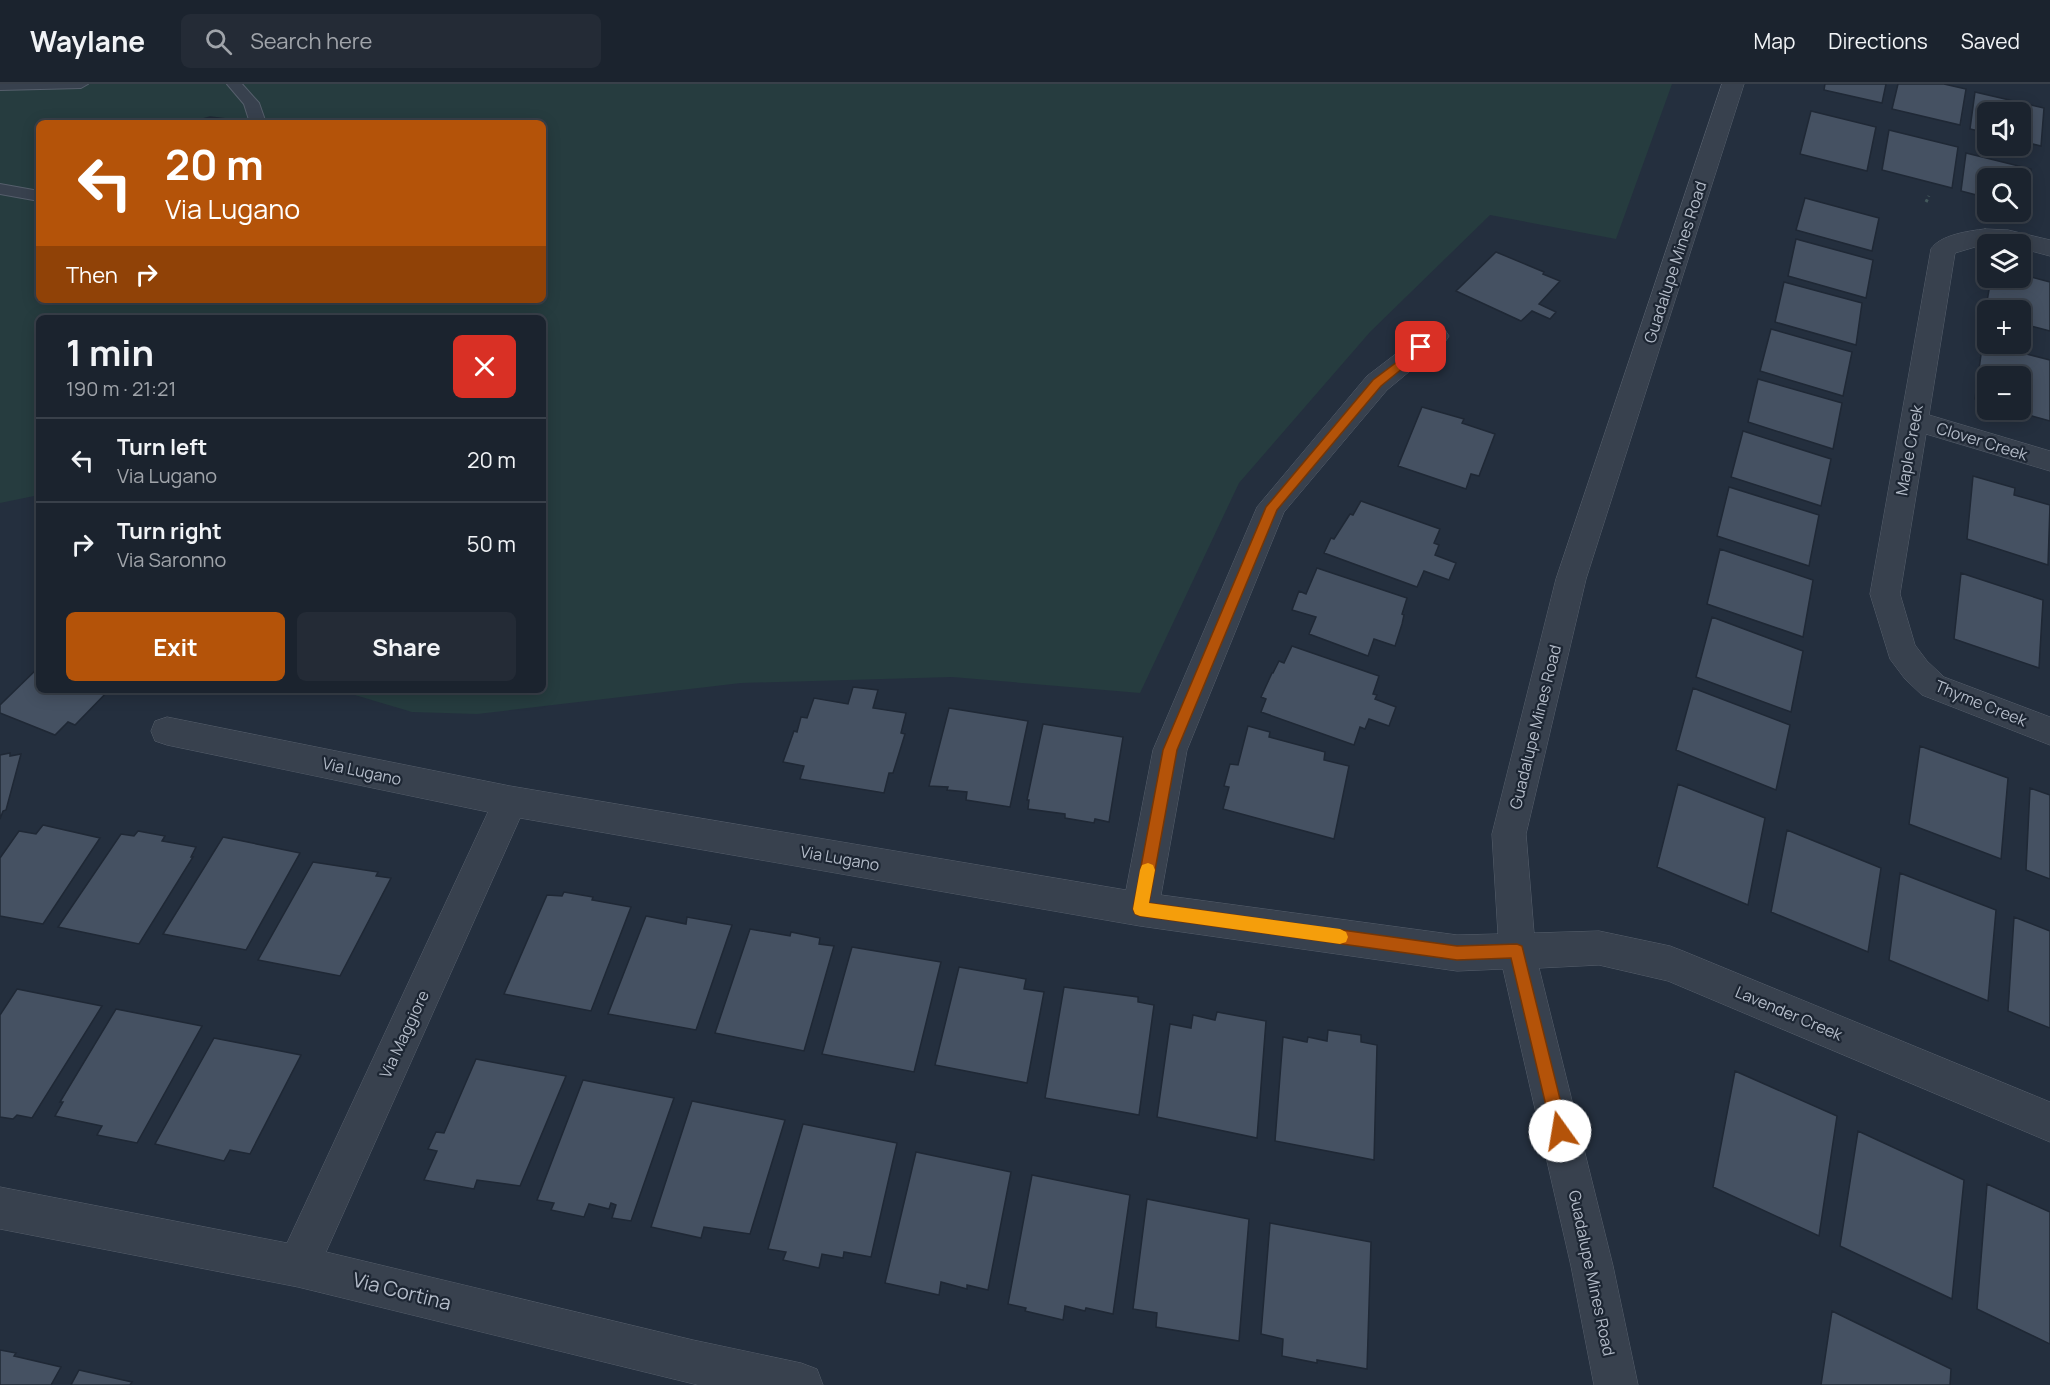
<!DOCTYPE html>
<html lang="en">
<head>
<meta charset="utf-8">
<style>
	:root { --surface:#1b232e; --page:#242b36; --text:#f1f3f6; --muted:#a0a4aa; --line:#39404a; --accent:#b45309 }
	body { margin:0; font-family:Manrope,sans-serif; background:var(--page); color:var(--text); height:100vh; display:flex; flex-direction:column; font-size:22px; white-space:nowrap }
	* { box-sizing:border-box; margin:0 }
	p { font-size:20px; color:var(--muted) }
	.icon { flex:none; width:33px; height:33px; fill:none; stroke:currentColor; stroke-width:2; stroke-linecap:round; stroke-linejoin:round }
	.map { position:relative; flex:1; overflow:hidden }
	.drawer { position:absolute; left:36px; top:231px; width:510px; height:378px; display:flex; flex-direction:column; background:var(--surface); border-radius:9px; box-shadow:0 3px 15px #0003,0 0 0 2px var(--line) }
	.drawer>* { flex:none }
	.top-card { position:absolute; left:36px; top:36px; width:510px; height:183px; border-radius:9px; box-shadow:0 3px 15px #0003,0 0 0 2px var(--line); background:#b45309; color:#fff; overflow:hidden }
	.fabs { position:absolute; left:1977px; top:18px; display:grid; gap:12px }
	.fabs a { display:grid; place-items:center; width:54px; height:54px; border-radius:9px; background:var(--surface); box-shadow:0 3px 15px #0003,0 0 0 2px var(--line); font-size:30px }
	.pin { position:absolute; display:grid; place-items:center; width:51px; height:51px; color:#fff; margin:-26px; border-radius:12px; box-shadow:0 3px 9px #0006 }
	.me { position:absolute; width:66px; margin:-33px; rotate:347deg; stroke-linejoin:round; filter:drop-shadow(0 0 4px #0008) }
	.turn { display:flex; align-items:center; gap:21px; height:126px; padding:0 30px; font-size:27px }
	.turn .icon { width:78px; height:78px; stroke-width:2.5 }
	.turn b { display:block; font-size:42px; line-height:51px }
	.then { display:flex; align-items:center; height:57px; padding:0 30px; background:#0003; gap:12px; font-size:22px }
	.round { display:grid; place-items:center; flex:none; width:63px; height:63px; border-radius:9px; background:var(--page) }
	.head { display:flex; align-items:center; justify-content:space-between; height:102px; padding:0 30px }
	h1 { font-size:36px; font-weight:700; line-height:45px }
	.cta { display:flex; gap:12px; margin-top:auto; padding:12px 30px }
	.cta a { flex:1; height:69px; border-radius:9px; background:var(--accent); color:#fff; font-size:24px; font-weight:700; line-height:69px; text-align:center }
	.cta a+a { background:var(--page); color:var(--text) }
	ul { padding:0; list-style:none }
	li { display:flex; align-items:center; gap:18px; height:84px; padding:0 30px; border-top:2px solid var(--line) }
	li div { flex:1 }
	li b { display:block; font-size:22px }
	li em { font-style:normal }
	header { display:flex; align-items:center; gap:36px; box-sizing:border-box; height:84px; padding:0 30px; background:var(--surface); border-bottom:2px solid var(--line) }
	header strong { font-size:28px }
	nav { display:flex; gap:33px; margin-inline-start:auto; font-size:21px }
	.search { width:420px; height:54px; background:var(--page); display:flex; align-items:center; gap:15px; box-sizing:border-box; padding:0 21px; border-radius:9px; color:var(--muted); font-size:22px }
	.map>svg:first-child { display:block }
	.green { fill:#263c3f; fill-rule:evenodd }
	.building { fill:#455162; stroke:#1f2835; stroke-width:1.5 }
	.lines { fill:none; stroke-linecap:round; stroke-linejoin:round }
	.lane-casing { stroke:#565f6c; stroke-width:2 }
	.street-casing { stroke:#565f6c; stroke-width:1 }
	.path { stroke:#44595c; stroke-width:3; stroke-dasharray:3 3; stroke-linecap:butt }
	.lane { fill:#38414e; fill-rule:evenodd }
	.street { fill:#38414e; fill-rule:evenodd }
	.route { fill:#b45309; stroke:#753606; stroke-width:1.5 }
	.slow { fill:#f59e0b }
	.labels { text-anchor:middle; dominant-baseline:central; stroke-width:4.5; stroke-linejoin:round; paint-order:stroke }
	.street-label { font-size:16px; fill:#b4bcc9; stroke:#1d2633 }
	.near-street-label { font-size:20px; fill:#b4bcc9; stroke:#1d2633 }
</style>
</head>
<body>
<header>
<strong>Waylane</strong>
<div class="search"><svg class="icon" aria-label="search" viewBox="0 0 24 24"><circle cx="10" cy="10" r="6"/><path d="M15 15l6 6"/></svg>Search here</div>
<nav><a>Map</a><a>Directions</a><a>Saved</a></nav>
</header>
<div class="map">
<svg width="2050" height="1301" viewBox="0 0 2050 1301">
	<rect width="100%" height="100%" fill="#242f3e"/>
	<path class="green" d="M0 0H1672L1616 155 1490 131 1370 248 1239 399 1140 609 952 593 741 599 477 630 412 628 338 606H543V234H39V411L0 419ZM39 39H543V216H39Z"/>
	<path class="building" d="M1825 0H1886L1882 19 1824 6Z
		M1898 0H1944L1966 5 1960 41 1892 25Z
		M1975 8 2044 24 2041 62 2020 57V28H1988V49L1970 45Z
		M1811 27 1876 43 1867 87 1800 70Z
		M210 33 227 35 233 39H187Z
		M1889 46 1958 63 1952 104 1882 86Z
		M1966 69 2031 85 2028 124 2020 122V94H1988V114L1961 107Z
		M1805 114 1879 134 1872 167 1796 146Z
		M1796 155 1873 176 1866 214 1788 192Z
		M1496 168 1544 188 1543 190 1560 197 1539 220 1556 228 1550 235 1532 227 1521 237 1456 207Z
		M2020 190 2050 198V247L2020 239V226H1988V229H1985L1991 194H2020Z
		M1784 198 1862 219 1856 261 1775 238Z
		M1771 245 1852 268 1843 312 1760 287Z
		M1983 256 1988 260 2050 276V337L2011 326H2020V292H1988V319L1975 315Z
		M1758 295 1842 319 1833 365 1748 338Z
		M1422 323 1464 335 1462 339 1495 350 1479 392 1471 390 1466 405 1398 382Z
		M1743 347 1831 375 1821 422 1731 393Z
		M1973 392 2015 404 2014 411 2050 421 2048 481 1967 455Z
		M1729 403 1819 431 1809 482 1717 452Z
		M1361 417 1440 445 1434 459 1439 461 1435 471 1456 479 1449 496 1424 487 1417 503 1324 469 1331 454 1334 455 1350 430 1353 431Z
		M1720 465 1813 496 1803 553 1707 520Z
		M1317 484 1407 514 1402 530 1404 531 1402 540 1395 562 1374 555 1368 572 1309 550 1316 533 1292 526 1299 507 1306 510Z
		M1961 489 2043 516 2039 584 1954 555Z
		M1712 533 1803 567 1791 628 1696 593Z
		M1292 562 1379 592 1373 610 1377 611 1375 615 1396 623 1389 642 1369 635 1365 645 1360 643 1354 661 1261 628 1266 615 1261 613 1272 589H1273L1279 577 1284 579Z
		M39 583V606H109L75 641 68 638 55 651 0 629V621Z
		M853 603 878 606 873 624 906 629 901 649 905 650 893 689H889L884 709 800 695 804 682 783 678 794 647 797 648 801 633 807 634 814 614 848 620Z
		M1693 604 1790 641 1776 706 1676 666Z
		M949 624 1028 637 1010 723 966 716 967 708 947 706 948 703 929 702Z
		M1043 640 1123 653 1109 738 1095 735 1094 739 1065 734V730L1028 725 1029 716H1027Z
		M1248 642 1270 648 1269 653 1325 668 1324 676 1349 682 1334 755 1223 725 1229 703 1224 702 1230 680 1238 681Z
		M1920 662 2008 694 2001 775 1909 740Z
		M10 669V672L21 670 6 726 3 727 0 735V671Z
		M1678 700 1765 734 1748 821 1657 783Z
		M2030 704 2050 711V795L2026 786Z
		M43 741 100 754 43 840 0 832V774L19 747 36 750Z
		M1787 746 1881 784 1868 868 1771 828Z
		M138 747 165 752 162 757 196 763 191 773H193L139 860 58 843 121 750 134 752Z
		M223 753 300 769 246 866 163 850Z
		M313 778 378 788 376 792 391 794 340 892 258 876Z
		M1900 789 1996 826 1988 917 1889 876Z
		M564 808 593 813 592 816 631 823 591 927 504 910 547 811 562 812Z
		M646 832 686 840 687 833 732 841 696 946 608 930Z
		M2014 833 2050 847V944L2008 927Z
		M750 845 790 852 791 848 820 854 819 860 834 862 804 967 715 949Z
		M852 863 941 878 914 988 822 970Z
		M959 883 1026 895 1024 905 1044 908 1027 999 935 981Z
		M1064 903 1138 913V918L1154 921 1139 1031 1045 1014Z
		M17 905 102 922 32 1034 17 1031 13 1035 0 1033V931Z
		M116 925 202 942 137 1059 97 1051 102 1042 55 1032 63 1018H60Z
		M1217 928 1266 937 1257 1054 1157 1033 1170 940 1191 944 1193 931 1215 936Z
		M1328 946 1361 951V958L1377 961 1374 1076 1275 1057 1283 953 1307 958 1308 953 1327 957Z
		M214 954 301 971 250 1070 230 1066 224 1077 155 1060Z
		M476 975 566 992 520 1102 477 1096 474 1105 424 1096 437 1067 428 1065 436 1048 444 1049Z
		M1735 987 1837 1032 1819 1152 1713 1103Z
		M583 996 674 1014 631 1137 612 1134 616 1121 611 1119 609 1125 589 1120 584 1133 551 1126 554 1119 537 1116Z
		M692 1017 785 1036 750 1150 704 1143 701 1154 651 1143Z
		M803 1040 897 1059 871 1173 844 1168 843 1174 822 1170 819 1184 783 1176 786 1168 768 1165Z
		M1858 1047 1964 1096 1952 1215 1840 1162Z
		M916 1068 1011 1088 988 1206 967 1201V1205L941 1198 939 1211 885 1199Z
		M1032 1091 1130 1111 1113 1230 1086 1224 1085 1227 1065 1222 1063 1236 1025 1227 1026 1224 1008 1220Z
		M1987 1100 2050 1128V1260L1977 1225Z
		M1147 1115 1249 1135 1239 1257 1156 1243 1157 1229 1133 1225Z
		M1270 1139 1371 1158 1367 1285 1317 1276V1279L1282 1272 1283 1255 1261 1250Z
		M1832 1227 1951 1285 1950 1301H1821Z
		M0 1266 16 1269 14 1272 61 1283 51 1301H0Z
		M79 1286 132 1298 130 1301H71Z"/>
	<g class="lines">
		<defs>
			<path id="lane" d="M0 0H88L81 4 0 6Z
				M227 0H242L259 19 266 39H250L244 20Z
				M0 100 39 107V117L0 110Z"/>
			<path id="street" d="M1722 0H1744L1586 495 1526 750 1534 849 1599 847 1670 862 1683 867 2050 1018V1058L1668 897 1599 881 1539 884 1613 1182 1638 1301H1594L1571 1182 1503 885 1457 887 1140 842 520 734 326 1168 693 1256 801 1279 817 1285 823 1301H698L298 1203 0 1145V1103L287 1159 488 728 167 661 155 657 151 647 155 637 167 633 510 702 1126 806 1153 666 1257 423 1367 292 1427 246 1436 243 1445 246 1449 252 1445 258 1387 306 1284 428 1187 666 1161 811 1457 851 1498 850 1492 750 1556 495Z
				M1985 145 2008 146 2050 156V172L2020 164V160H1985L1955 169 1929 331 2050 367V387L1926 350 1900 510 1915 561 1927 577 1944 593 2050 633V661L1922 611 1905 595 1890 575 1870 510 1931 165C1940 151 1968 147 1985 145Z"/>
		</defs>
		<use href="#lane" class="lane-casing"/>
		<use href="#street" class="street-casing"/>
		<path class="path" d="M1926 118 1929 112"/>
		<use href="#lane" class="lane"/>
		<use href="#street" class="street"/>
	</g>
	<path class="route" d="M1421 260 1427 263 1425 266 1381 302 1277 426 1177 666 1149 819 1457 862 1517 860 1522 862 1568 1047 1566 1053 1560 1055 1554 1053 1552 1047 1511 874 1457 876 1140 832 1135 830 1133 825 1163 666 1266 423 1373 296Z"/>
	<path class="slow" d="M1148 779 1153 781 1155 786 1149 819 1340 845 1346 848 1348 853 1346 858 1340 860 1140 832 1135 830 1133 825 1140 786 1142 781Z"/>
	<g class="labels">
		<g class="street-label">
			<text transform="translate(1675 178) rotate(-72)">Guadalupe Mines Road</text>
			<text transform="translate(1982 357) rotate(17)">Clover Creek</text>
			<text transform="translate(1909 366) rotate(-80)">Maple Creek</text>
			<text transform="translate(1981 619) rotate(22)">Thyme Creek</text>
			<text transform="translate(1535 643) rotate(-76)">Guadalupe Mines Road</text>
			<text transform="translate(362 687) rotate(12)">Via Lugano</text>
			<text transform="translate(840 774) rotate(10)">Via Lugano</text>
			<text transform="translate(1789 929) rotate(23)">Lavender Creek</text>
			<text transform="translate(404 950) rotate(-65)">Via Maggiore</text>
			<text transform="translate(1592 1189) rotate(78)">Guadalupe Mines Road</text>
		</g>
		<g class="near-street-label">
			<text transform="translate(402 1207) rotate(14)">Via Cortina</text>
		</g>
	</g>
</svg>
<div class="fabs">
<a><svg class="icon" aria-label="sound" viewBox="0 0 24 24"><path d="M4 9h4l5-4v14l-5-4H4zM17 9q2 3 0 6"/></svg></a>
<a><svg class="icon" aria-label="search" viewBox="0 0 24 24"><circle cx="10" cy="10" r="6"/><path d="M15 15l6 6"/></svg></a>
<a><svg class="icon" aria-label="layers" viewBox="0 0 24 24"><path d="M12 4l9 5-9 5-9-5zM3 14l9 5 9-5"/></svg></a>
<a>+</a>
<a>−</a>
</div>
<div class="pin" style="left:1421px;top:263px;background:#d93025"><svg class="icon" aria-label="arrive" viewBox="0 0 24 24"><path d="M6 21V4h12l-3 4 3 4H6"/></svg></div>
<svg class="me" style="left:1560px;top:1047px" viewBox="-20 -20 40 40"><circle r="19" fill="#fff"/><path d="M0-13L10 11 0 6-10 11z" fill="#b45309"/></svg>
<div class="top-card">
<div class="turn"><svg class="icon" aria-label="left" viewBox="0 0 24 24"><path d="M17 20v-9H6M10 6l-5 5 5 5"/></svg><div><b>20 m</b>Via Lugano</div></div>
<div class="then">Then<svg class="icon" aria-label="right" viewBox="0 0 24 24"><path d="M7 20v-9h11M14 6l5 5-5 5"/></svg></div>
</div>
<section class="drawer">
<div class="head"><div><h1>1 min</h1><p>190 m · 21:21</p></div><a class="round" style="background:#d93025;color:#fff"><svg class="icon" aria-label="close" viewBox="0 0 24 24"><path d="M6 6l12 12M18 6L6 18"/></svg></a></div>
<ul>
<li><svg class="icon" aria-label="left" viewBox="0 0 24 24"><path d="M17 20v-9H6M10 6l-5 5 5 5"/></svg><div><b>Turn left</b><p>Via Lugano</p></div><em>20 m</em></li>
<li><svg class="icon" aria-label="right" viewBox="0 0 24 24"><path d="M7 20v-9h11M14 6l5 5-5 5"/></svg><div><b>Turn right</b><p>Via Saronno</p></div><em>50 m</em></li>
</ul>
<div class="cta"><a>Exit</a><a>Share</a></div>
</section>
</div>
</body>
</html>
